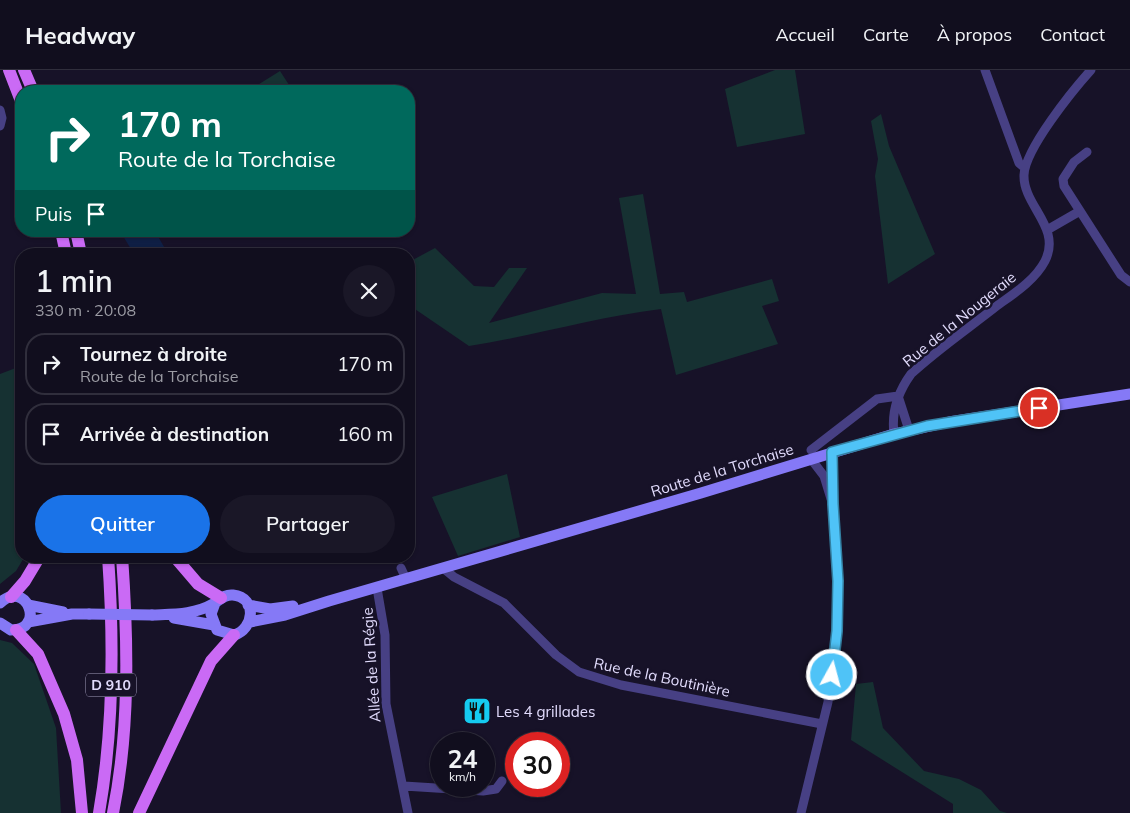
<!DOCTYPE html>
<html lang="fr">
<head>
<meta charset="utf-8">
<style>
	:root { --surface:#110e1e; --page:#1a1727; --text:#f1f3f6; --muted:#9c9ca4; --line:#302e3c; --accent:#1a73e8 }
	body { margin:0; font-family:Mulish,sans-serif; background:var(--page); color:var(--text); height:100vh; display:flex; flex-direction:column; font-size:19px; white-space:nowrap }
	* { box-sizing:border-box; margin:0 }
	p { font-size:16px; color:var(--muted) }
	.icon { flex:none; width:28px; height:28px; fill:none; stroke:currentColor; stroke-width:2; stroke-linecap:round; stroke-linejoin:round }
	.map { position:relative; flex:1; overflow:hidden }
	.side { position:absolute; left:15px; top:178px; width:400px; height:315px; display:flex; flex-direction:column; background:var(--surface); border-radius:20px; box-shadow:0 1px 4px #0004,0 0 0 1px var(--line) }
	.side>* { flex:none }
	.guide { position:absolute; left:15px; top:15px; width:400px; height:152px; border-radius:20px; box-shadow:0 1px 4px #0004,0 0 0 1px var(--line); background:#00695c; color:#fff; overflow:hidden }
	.speed { position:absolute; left:430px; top:662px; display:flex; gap:10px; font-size:25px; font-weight:700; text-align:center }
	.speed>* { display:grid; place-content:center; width:65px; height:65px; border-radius:50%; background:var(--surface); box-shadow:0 1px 4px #0004,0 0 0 1px var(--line); line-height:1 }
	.speed small { font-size:12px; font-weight:400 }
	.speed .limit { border:8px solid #d22; background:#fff; color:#111 }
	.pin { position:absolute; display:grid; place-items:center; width:42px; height:42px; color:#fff; margin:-21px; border:2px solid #fff; border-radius:50%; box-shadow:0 1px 5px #0007 }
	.me { position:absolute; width:55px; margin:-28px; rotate:7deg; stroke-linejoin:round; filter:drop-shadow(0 0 4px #0008) }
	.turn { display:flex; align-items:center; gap:18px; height:105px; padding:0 20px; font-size:22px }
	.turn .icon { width:65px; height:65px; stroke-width:2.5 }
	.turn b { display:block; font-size:35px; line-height:42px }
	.then { display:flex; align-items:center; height:48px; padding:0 20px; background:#0003; gap:10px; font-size:19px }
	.round { display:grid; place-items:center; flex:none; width:52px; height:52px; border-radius:26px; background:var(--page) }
	.summary { display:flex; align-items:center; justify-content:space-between; height:85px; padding:0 20px }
	h1 { font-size:30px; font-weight:600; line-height:38px }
	.primary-button { display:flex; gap:10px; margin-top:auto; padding:10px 20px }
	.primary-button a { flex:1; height:58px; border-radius:30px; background:var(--accent); color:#fff; font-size:20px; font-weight:600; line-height:58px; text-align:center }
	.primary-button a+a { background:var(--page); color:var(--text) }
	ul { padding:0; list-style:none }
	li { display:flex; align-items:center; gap:15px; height:62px; margin:0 10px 8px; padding:0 10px; border:2px solid var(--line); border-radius:20px }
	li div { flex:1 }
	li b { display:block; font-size:19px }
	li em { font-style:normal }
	header { display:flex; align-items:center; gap:30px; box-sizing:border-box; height:70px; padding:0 25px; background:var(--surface); border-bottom:1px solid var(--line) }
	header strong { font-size:24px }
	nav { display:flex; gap:28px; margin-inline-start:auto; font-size:18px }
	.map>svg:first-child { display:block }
	.green { fill:#163132 }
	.water { fill:#0f1f45 }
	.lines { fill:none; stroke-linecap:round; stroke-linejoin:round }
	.street { stroke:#474084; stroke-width:9 }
	.secondary { stroke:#8579f6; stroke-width:11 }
	.primary { stroke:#ca6af5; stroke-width:12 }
	.secondary-bridge { stroke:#8579f6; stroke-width:11 }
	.route-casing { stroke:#337fa1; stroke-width:12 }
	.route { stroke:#4fc3f7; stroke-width:9 }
	.labels { text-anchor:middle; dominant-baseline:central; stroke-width:5; stroke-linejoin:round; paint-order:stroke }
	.shield { fill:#171228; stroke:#a59fbd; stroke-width:1 }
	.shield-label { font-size:14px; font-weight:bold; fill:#e2dcfd }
	.street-label { font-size:15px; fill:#e2dcfd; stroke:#171228 }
	.poi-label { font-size:15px; fill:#e2dcfd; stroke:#171228; text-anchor:start }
</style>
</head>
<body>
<header>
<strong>Headway</strong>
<nav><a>Accueil</a><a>Carte</a><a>À propos</a><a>Contact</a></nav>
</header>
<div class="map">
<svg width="1130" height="743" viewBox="0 0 1130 743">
	<rect width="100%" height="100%" fill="#171228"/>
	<path class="green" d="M775 0H795L805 64 737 77 725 19Z
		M280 1 293 21H248Z
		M881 44 889 76 935 184 888 214 875 106 878 89 871 51Z
		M643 124 660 224 684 222 687 232 772 209 779 231 762 236 778 274 676 305 661 239C596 247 533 266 469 276L409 235V192L435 178 474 216 494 217 509 198H527L489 253 602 223 636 224 619 128Z
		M21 296V486H25L16 501 0 514V304Z
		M507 404 520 467 458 486 432 427Z
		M0 570 12 573 34 594 56 658 61 743H0Z
		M873 612 883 658 924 701 959 709 981 720 1000 741 1007 743H953V734L851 670 856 614Z"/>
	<path class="water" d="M120 161H155L168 184H134Z"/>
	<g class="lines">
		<path class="street" d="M985 0 1019 93 1025 98
			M0 40 2 48 0 56
			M1080 141 1064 116 1063 109 1074 92 1087 82
			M1047 160 1080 141 1121 205 1130 212
			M898 326 909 360
			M894 364C891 341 898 322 911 304 938 279 969 258 998 235 1015 223 1035 210 1045 191 1062 157 1023 136 1024 105 1025 79 1073 20 1091 0
			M811 380 877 329 898 326
			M811 389 824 406 831 429
			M401 498 406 509
			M443 498 454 507 504 533 556 585 579 602 621 615 822 654
			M377 518 385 565 386 634 408 743
			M404 716 483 721 496 719 502 711
			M801 743 828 632 837 561 838 511 833 434 832 382"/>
		<path class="secondary" d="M0 533C26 508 47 560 11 560L0 553
			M28 535 63 542
			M248 535 270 539 293 536
			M152 545C172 544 194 545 213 534 220 530 224 524 233 525 258 528 254 559 234 565L217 560 211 544 215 533
			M174 548 214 555
			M28 552 72 544H89
			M250 552 285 545 329 531 701 423 894 364 949 352 1130 324"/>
		<path class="primary" d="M9 0 21 31
			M24 0 33 21
			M61 161 66 184
			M76 161 81 184
			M174 486 198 514 221 528
			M11 527 25 511 40 486
			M16 560 38 584 64 644 77 690 82 743
			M99 743C114 658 114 572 108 486
			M113 743C130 659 128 571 122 486
			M139 743 211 591 234 565"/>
		<path class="secondary-bridge" d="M89 544 152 545"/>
	</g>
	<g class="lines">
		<defs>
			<path id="route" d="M832 605 837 561 838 511 833 434 832 382 927 356 1039 338"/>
		</defs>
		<use href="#route" class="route-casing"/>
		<use href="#route" class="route"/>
	</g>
	<defs>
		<symbol id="restaurant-square" viewBox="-11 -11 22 22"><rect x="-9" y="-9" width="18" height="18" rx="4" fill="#15cbf0" stroke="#171228"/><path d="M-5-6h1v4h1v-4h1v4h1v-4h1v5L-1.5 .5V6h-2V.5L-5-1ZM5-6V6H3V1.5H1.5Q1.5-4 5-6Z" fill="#111"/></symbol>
	</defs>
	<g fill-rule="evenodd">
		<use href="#restaurant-square" x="461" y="625" width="32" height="32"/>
	</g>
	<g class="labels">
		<rect class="shield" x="86" y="603.5" width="50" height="23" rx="4"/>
		<g class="shield-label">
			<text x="111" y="615">D 910</text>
		</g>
		<g class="street-label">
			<text transform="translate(959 249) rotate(-39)">Rue de la Nougeraie</text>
			<text transform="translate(722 400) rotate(-17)">Route de la Torchaise</text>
			<text transform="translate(371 595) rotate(-94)">Allée de la Régie</text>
			<text transform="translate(662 607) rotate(12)">Rue de la Boutinière</text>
		</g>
		<g class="poi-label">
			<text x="496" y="641">Les 4 grillades</text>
		</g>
	</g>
</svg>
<div class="speed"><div>24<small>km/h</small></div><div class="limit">30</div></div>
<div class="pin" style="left:1039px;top:338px;background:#d93025"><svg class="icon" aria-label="arrive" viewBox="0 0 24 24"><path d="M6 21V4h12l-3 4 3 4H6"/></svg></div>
<svg class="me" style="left:832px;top:605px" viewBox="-20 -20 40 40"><circle r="17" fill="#4fc3f7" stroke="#fff" stroke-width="3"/><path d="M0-11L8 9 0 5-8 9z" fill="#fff"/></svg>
<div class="guide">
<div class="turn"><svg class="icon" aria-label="right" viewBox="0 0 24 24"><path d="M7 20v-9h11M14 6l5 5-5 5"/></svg><div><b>170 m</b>Route de la Torchaise</div></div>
<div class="then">Puis<svg class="icon" aria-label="arrive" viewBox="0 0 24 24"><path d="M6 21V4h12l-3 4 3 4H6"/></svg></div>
</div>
<section class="side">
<div class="summary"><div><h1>1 min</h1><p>330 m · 20:08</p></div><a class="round"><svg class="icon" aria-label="close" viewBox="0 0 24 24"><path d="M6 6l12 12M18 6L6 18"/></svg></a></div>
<ul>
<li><svg class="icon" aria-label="right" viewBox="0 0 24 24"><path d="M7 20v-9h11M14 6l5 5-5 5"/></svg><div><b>Tournez à droite</b><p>Route de la Torchaise</p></div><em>170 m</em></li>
<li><svg class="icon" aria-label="arrive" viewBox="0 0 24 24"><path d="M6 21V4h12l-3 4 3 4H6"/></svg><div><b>Arrivée à destination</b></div><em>160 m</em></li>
</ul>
<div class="primary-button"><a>Quitter</a><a>Partager</a></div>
</section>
</div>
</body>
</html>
